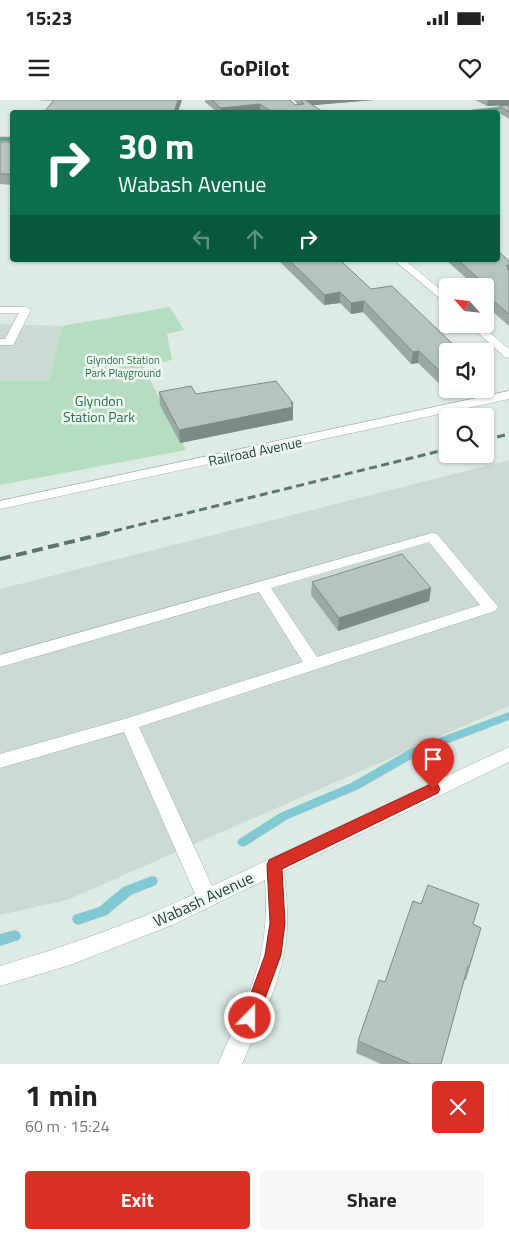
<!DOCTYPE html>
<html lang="en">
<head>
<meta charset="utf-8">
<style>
	:root { --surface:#fff; --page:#f6f6f6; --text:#222; --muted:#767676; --accent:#d93025 }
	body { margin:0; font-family:"Titillium Web",sans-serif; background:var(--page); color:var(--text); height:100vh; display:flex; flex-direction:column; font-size:19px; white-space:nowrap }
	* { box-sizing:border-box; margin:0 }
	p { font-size:16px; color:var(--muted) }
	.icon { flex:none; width:28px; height:28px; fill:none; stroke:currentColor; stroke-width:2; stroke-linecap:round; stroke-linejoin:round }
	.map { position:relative; height:964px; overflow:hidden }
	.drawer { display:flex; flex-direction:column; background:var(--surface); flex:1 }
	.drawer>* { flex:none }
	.hud { position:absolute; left:10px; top:10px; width:490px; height:152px; border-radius:5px; box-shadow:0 1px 4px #0004; background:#0b6e4f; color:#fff; overflow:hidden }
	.needle { width:32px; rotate:297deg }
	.controls { position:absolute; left:439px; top:178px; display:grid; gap:10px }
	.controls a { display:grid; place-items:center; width:55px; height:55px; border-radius:5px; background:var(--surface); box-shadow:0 1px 4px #0004; font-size:25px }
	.pin { position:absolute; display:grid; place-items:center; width:42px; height:42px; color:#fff; margin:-51px -21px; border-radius:50% 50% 50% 0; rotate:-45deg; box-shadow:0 0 5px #0007 }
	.pin .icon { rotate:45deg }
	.me { position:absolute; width:55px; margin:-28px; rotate:22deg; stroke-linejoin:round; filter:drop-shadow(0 0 4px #0008) }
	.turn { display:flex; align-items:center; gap:18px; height:105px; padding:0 25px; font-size:22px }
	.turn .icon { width:65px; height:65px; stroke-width:2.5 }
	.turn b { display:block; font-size:35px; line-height:42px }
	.lanes { display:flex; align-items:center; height:48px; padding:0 25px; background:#0003; justify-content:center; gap:25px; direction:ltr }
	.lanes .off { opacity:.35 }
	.round { display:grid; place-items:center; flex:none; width:52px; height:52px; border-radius:5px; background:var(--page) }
	.summary { display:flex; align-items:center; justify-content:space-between; height:85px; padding:0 25px }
	h1 { font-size:30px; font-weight:700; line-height:38px }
	.button { display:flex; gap:10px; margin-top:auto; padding:10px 25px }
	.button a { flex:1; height:58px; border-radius:5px; background:var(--accent); color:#fff; font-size:20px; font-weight:700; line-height:58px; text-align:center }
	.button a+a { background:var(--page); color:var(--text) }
	.status { display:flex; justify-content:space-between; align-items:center; height:35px; padding:0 25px; background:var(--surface); direction:ltr }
	.status svg { height:14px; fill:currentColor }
	header { display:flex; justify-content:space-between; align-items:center; height:65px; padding:0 25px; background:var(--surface); font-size:22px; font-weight:700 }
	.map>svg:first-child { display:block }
	.built { fill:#ccdad4 }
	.green { fill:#b6ddbf }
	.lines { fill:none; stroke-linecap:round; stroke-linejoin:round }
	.stream { fill:#83c9d3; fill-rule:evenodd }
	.minor-casing { stroke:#a1b3ac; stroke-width:1 }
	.major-casing { stroke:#c0c8c6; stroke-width:1 }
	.minor { fill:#fff; fill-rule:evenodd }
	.major { fill:#61a290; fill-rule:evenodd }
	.rail-far1 { stroke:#59776e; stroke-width:3; stroke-dasharray:8 4.5; stroke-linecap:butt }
	.rail { stroke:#59776e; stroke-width:4; stroke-dasharray:11 5.5; stroke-linecap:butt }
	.wall { fill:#9ba9a3 }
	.shaded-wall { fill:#7e8a85 }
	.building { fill:#b4c5be; stroke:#7e8a85 }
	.route { fill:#d93025; stroke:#8d1f18 }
	.labels { text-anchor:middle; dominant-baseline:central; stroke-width:5; stroke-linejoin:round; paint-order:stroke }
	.far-park-label { font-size:11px; fill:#287343; stroke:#eff7f3 }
	.park-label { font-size:14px; fill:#287343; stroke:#eff7f3 }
	.street-label { font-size:14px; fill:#1f3b33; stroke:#eff7f3 }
	.near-street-label { font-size:16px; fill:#1f3b33; stroke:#eff7f3 }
</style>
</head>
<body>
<div class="status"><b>15:23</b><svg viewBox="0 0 49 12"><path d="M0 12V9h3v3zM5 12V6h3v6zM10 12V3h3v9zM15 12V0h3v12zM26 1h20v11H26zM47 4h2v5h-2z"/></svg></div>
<header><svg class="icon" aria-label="menu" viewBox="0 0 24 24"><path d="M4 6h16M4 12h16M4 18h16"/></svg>GoPilot<svg class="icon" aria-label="heart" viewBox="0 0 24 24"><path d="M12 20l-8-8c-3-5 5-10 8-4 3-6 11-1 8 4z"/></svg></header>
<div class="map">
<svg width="509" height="964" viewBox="0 0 509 964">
	<rect width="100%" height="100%" fill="#deebe5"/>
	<path class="built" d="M0 224 62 226 49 281H0Z
		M509 360V606L67 800 0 815V489Z"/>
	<path class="green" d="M170 207 184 230 167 234 172 260 143 266 186 350 0 385V281H49L62 226Z"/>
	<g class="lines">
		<path class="stream" d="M509 612V620L420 654 359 689 288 719 247 745 243 747 239 745 237 742 239 739 280 713 351 683 412 648Z
			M152 776 156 777 158 781 156 785 131 795 107 815 78 825 74 823 72 819 74 815 99 807 123 787Z
			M15 830 19 832 21 836 19 840 0 846V834Z"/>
		<defs>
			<path id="minor" d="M394 160H405L448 196V205Z
				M0 207H26L31 210 13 245H0V239H5L19 213H0Z
				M468 224H479L509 249V258L505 257Z
				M509 291V299L0 409V401Z
				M432 433 437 434 495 503 498 507 495 511 139 627 212 786 509 647V662L284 771C286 794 289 817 286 840 281 884 259 924 242 964H218C248 893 271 861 265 780L172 825 70 865 0 886V866C67 846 132 823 195 794L124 632 0 668V654L128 618 303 562 259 492 0 567V555ZM429 442 480 505 317 557 271 488Z"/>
			<path id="major" d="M509 6V10L468 12 471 10Z
				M0 37H12V41H0Z"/>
		</defs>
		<use href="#minor" class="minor-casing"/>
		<use href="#major" class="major-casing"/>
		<use href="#minor" class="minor"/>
		<use href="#major" class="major"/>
		<path class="rail-far1" d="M485 340 509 334
			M102 434 448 349"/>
		<path class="rail" d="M0 459 107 433"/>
	</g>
	<path class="wall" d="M36 0H182L53 1Z
		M205 0H290L295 5H298L294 0H373L312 5 323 12H217L205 2Z
		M475 0H509V5L487 6Z
		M509 5V19L498 12 499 6Z
		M0 42H12V85L0 84Z
		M278 160H340L371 189 448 251V289H483L451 295 418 263 411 264 363 212 351 214 340 203 324 205Z
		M446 160 509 161V226L485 205V186H475Z
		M159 292 293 303V320L180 343 160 305Z
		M312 482 431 488 429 501 338 531 311 495Z
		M473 824 481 828 466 880 464 879 441 964H381L356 953 358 941 385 882Z"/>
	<path class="shaded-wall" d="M178 0H182L178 12H174Z
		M302 0H373L304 6Z
		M488 0H509V5L487 6Z
		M260 4V12H221V8Z
		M340 192V203L324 205 325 195Z
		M364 201 363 212 351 214V203Z
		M419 251 418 263 411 264 413 252Z
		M485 277H487L485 288Z
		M452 289H483L451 295Z
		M293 303V320L180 343 179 330Z
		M431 488 429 501 338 531 339 518Z"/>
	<path class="building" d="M54 0H178L174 12H44Z
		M212 0H290L295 5 304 4 301 0H305L323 12H272L260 4 221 8Z
		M509 5V12L499 6Z
		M0 42H12V74H0Z
		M498 151 509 161V165L506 166 509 168 507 169 509 170V214L485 194V189L489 188 458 160H498Z
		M289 160H340L371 189 392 186 460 251H448V279L419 251 413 252 364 201 351 203 340 192 325 195Z
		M276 281 293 303H291L293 307 179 330 159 292 191 286 196 294Z
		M402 454 431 488 339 518 312 482Z
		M428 785 479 804 473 824 481 828 469 867 468 866 441 964H411L358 941 379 880 385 882 413 801 421 804Z"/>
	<path class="route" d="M433 683 438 685 440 689 438 693 282 769 285 823 281 855 256 923 250 926 244 923 242 918 265 855 270 823 267 765 269 760Z"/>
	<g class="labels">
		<g class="far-park-label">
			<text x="123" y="260">Glyndon Station<tspan x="123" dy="13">Park Playground</tspan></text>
		</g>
		<g class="park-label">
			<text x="99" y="300">Glyndon<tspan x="99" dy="16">Station Park</tspan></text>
		</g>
		<g class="street-label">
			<text transform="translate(255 351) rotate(-12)">Railroad Avenue</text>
		</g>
		<g class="near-street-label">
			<text transform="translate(203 799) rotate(-25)">Wabash Avenue</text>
		</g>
	</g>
</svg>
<div class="controls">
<a><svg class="needle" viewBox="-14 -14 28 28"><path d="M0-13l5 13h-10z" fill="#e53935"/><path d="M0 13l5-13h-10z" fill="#767676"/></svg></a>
<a><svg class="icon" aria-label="sound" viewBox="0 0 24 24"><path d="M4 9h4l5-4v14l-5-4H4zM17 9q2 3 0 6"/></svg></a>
<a><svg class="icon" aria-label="search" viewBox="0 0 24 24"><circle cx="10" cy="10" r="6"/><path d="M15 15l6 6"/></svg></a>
</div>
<div class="pin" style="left:433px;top:689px;background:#d93025"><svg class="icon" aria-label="arrive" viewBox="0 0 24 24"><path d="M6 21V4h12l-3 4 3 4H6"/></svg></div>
<svg class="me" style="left:250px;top:918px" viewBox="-20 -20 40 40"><circle r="17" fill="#d93025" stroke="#fff" stroke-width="3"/><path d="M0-11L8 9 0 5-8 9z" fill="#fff"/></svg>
<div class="hud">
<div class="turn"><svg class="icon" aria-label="right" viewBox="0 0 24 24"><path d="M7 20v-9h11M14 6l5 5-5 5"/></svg><div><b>30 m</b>Wabash Avenue</div></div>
<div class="lanes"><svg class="icon off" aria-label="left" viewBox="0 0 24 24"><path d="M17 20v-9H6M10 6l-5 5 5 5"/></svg><svg class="icon off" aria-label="ahead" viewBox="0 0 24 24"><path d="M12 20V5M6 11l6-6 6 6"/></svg><svg class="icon" aria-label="right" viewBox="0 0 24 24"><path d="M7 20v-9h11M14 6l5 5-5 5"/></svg></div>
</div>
</div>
<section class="drawer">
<div class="summary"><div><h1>1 min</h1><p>60 m · 15:24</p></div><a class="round" style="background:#d93025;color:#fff"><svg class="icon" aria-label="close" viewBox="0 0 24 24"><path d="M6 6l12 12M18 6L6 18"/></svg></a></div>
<div class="button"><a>Exit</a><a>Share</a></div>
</section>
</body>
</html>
